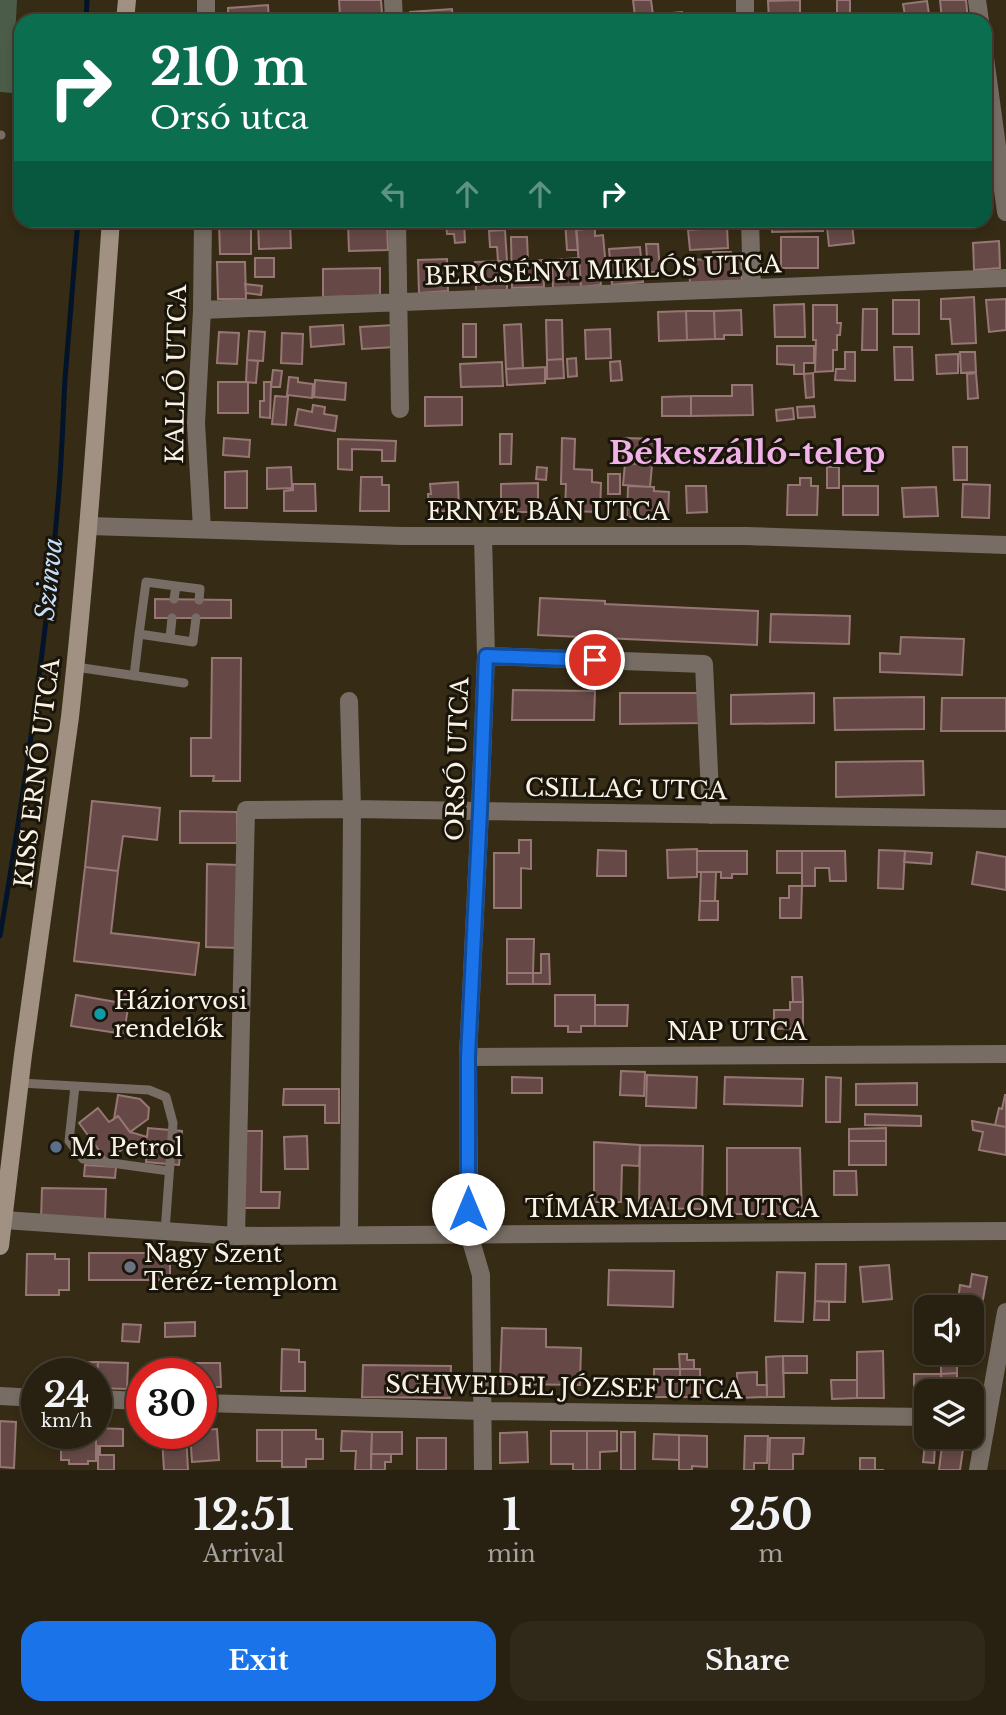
<!DOCTYPE html>
<html lang="en">
<head>
<meta charset="utf-8">
<style>
	:root { --surface:#282010; --page:#302819; --text:#f1f3f6; --muted:#a5a39f; --line:#443e30; --accent:#1a73e8 }
	body { margin:0; font-family:"Libre Baskerville",serif; background:var(--page); color:var(--text); height:100vh; display:flex; flex-direction:column; font-size:26px; white-space:nowrap }
	* { box-sizing:border-box; margin:0 }
	p { font-size:23px; color:var(--muted) }
	.icon { flex:none; width:38px; height:38px; fill:none; stroke:currentColor; stroke-width:2; stroke-linecap:round; stroke-linejoin:round }
	.map { position:relative; height:1470px; overflow:hidden }
	.side { display:flex; flex-direction:column; background:var(--surface); flex:1 }
	.side>* { flex:none }
	.top-card { position:absolute; left:14px; top:14px; width:978px; height:214px; border-radius:21px; box-shadow:0 4px 10px #0003,0 0 0 2px var(--line); background:#0b6e4f; color:#fff; overflow:hidden }
	.buttons { position:absolute; left:914px; top:1295px; display:grid; gap:14px }
	.buttons a { display:grid; place-items:center; width:70px; height:70px; border-radius:14px; background:var(--surface); box-shadow:0 4px 10px #0003,0 0 0 2px var(--line); font-size:35px }
	.speed { position:absolute; left:21px; top:1358px; display:flex; gap:14px; font-size:35px; font-weight:700; text-align:center }
	.speed>* { display:grid; place-content:center; width:91px; height:91px; border-radius:50%; background:var(--surface); box-shadow:0 4px 10px #0003,0 0 0 2px var(--line); line-height:1 }
	.speed small { font-size:18px; font-weight:400 }
	.speed .limit { border:10px solid #d22; background:#fff; color:#111 }
	.pin { position:absolute; display:grid; place-items:center; width:60px; height:60px; color:#fff; margin:-30px; border:4px solid #fff; border-radius:50%; box-shadow:0 2px 7px #0007 }
	.me { position:absolute; width:77px; margin:-38px; rotate:0deg; stroke-linejoin:round; filter:drop-shadow(0 0 5px #0008) }
	.turn { display:flex; align-items:center; gap:24px; height:147px; padding:0 21px; font-size:32px }
	.turn .icon { width:91px; height:91px; stroke-width:2.5 }
	.turn b { display:block; font-size:49px; line-height:60px }
	.lanes { display:flex; align-items:center; height:66px; padding:0 21px; background:#0003; justify-content:center; gap:35px; direction:ltr }
	.lanes .off { opacity:.35 }
	.eta { display:flex; justify-content:space-evenly; align-items:center; height:119px; text-align:center }
	.eta b { font-size:42px; font-weight:700; line-height:49px }
	.cta { display:flex; gap:14px; margin-top:auto; padding:14px 21px }
	.cta a { flex:1; height:80px; border-radius:21px; background:var(--accent); color:#fff; font-size:28px; font-weight:700; line-height:80px; text-align:center }
	.cta a+a { background:var(--page); color:var(--text) }
	.map>svg:first-child { display:block }
	.green { fill:#4b5d49 }
	.lines { fill:none; stroke-linecap:round; stroke-linejoin:round }
	.stream { stroke:#03142a; stroke-width:5 }
	.building { fill:#664947; stroke:#967773; stroke-width:2 }
	.lane { stroke:#776d64; stroke-width:9 }
	.street { stroke:#776d64; stroke-width:18 }
	.secondary { stroke:#a09183; stroke-width:18 }
	.route-casing { stroke:#114b97; stroke-width:18 }
	.route { stroke:#1a73e8; stroke-width:12 }
	.culture-dot { fill:#0f9aa8; stroke:#1a150b; stroke-width:2.5 }
	.service-dot { fill:#5c6f8a; stroke:#1a150b; stroke-width:2.5 }
	.worship-dot { fill:#6b7280; stroke:#1a150b; stroke-width:2.5 }
	.labels { text-anchor:middle; dominant-baseline:central; stroke-width:6; stroke-linejoin:round; paint-order:stroke }
	.street-label { font-size:24px; fill:#faf3e5; stroke:#1a150b }
	.poi-label { font-size:24px; fill:#faf3e5; stroke:#1a150b; text-anchor:start }
	.water-label { font-size:26px; font-style:italic; fill:#c5ddfa; stroke:#1a150b }
	.district-label { font-size:32px; font-weight:bold; fill:#f1b2e7; stroke:#1a150b }
</style>
</head>
<body>
<div class="map">
<svg width="1006" height="1470" viewBox="0 0 1006 1470">
	<rect width="100%" height="100%" fill="#362b15"/>
	<path class="green" d="M0 0H17L12 93 0 92Z"/>
	<g class="lines">
		<path class="stream" d="M86 21 87 0
			M0 936C25 788 47 639 59 490 62 453 63 416 65 379 69 326 74 273 78 220"/>
	</g>
	<path class="building" d="M339 0H381L382 13 340 16Z
		M633 0H651L653 15 635 17Z
		M800 0V15L835 14 836 21H769L768 1Z
		M837 0H850V13H837Z
		M940 0H966L968 21H942Z
		M927 1 930 21H906L903 4Z
		M268 5 269 21H228V8Z
		M452 9 453 21H410V12Z
		M682 12 683 21H652L651 15Z
		M565 220H576L578 250H567Z
		M772 220H822L823 231 772 232Z
		M258 221H290L291 248 259 249Z
		M464 221 465 242 455 243 454 234H447L446 222Z
		M251 222V254H220L219 223Z
		M387 222 388 250 349 251 348 223Z
		M852 224 854 243 829 246 827 227Z
		M727 227 728 248 690 250 688 230Z
		M595 228V236L603 235 607 279H600L601 285 581 287 576 230Z
		M505 230 507 261H498L497 247H490L489 231Z
		M511 237H527L528 261 543 260 544 287 512 288Z
		M781 237H818V268H781Z
		M999 241 1000 268 974 270 973 243Z
		M646 244H658L660 272H648Z
		M640 247 643 282 612 285 609 249Z
		M713 252H731L732 258H741L742 281 690 284 689 260 713 259Z
		M255 258H274V277H255Z
		M579 258 581 287 553 288 552 260Z
		M447 259 448 291 419 293 418 260Z
		M507 261V290L476 291 475 262Z
		M217 262H245L246 299H218Z
		M380 268V296L323 297V269Z
		M245 284 262 286 261 295 246 293Z
		M974 297 976 343 952 344 950 319H941V299Z
		M1006 299V330L989 332 986 300Z
		M893 300H919V334H893Z
		M804 304 805 337H775L774 305Z
		M813 305H837V323H841L840 335H837V350H833V371L815 372 816 340H813Z
		M863 309H877V350H862Z
		M741 310 742 335H724V339H715L714 311Z
		M686 311H714L715 339 687 340Z
		M686 311 687 340 659 341 658 312Z
		M546 320H562L563 359 547 360Z
		M463 324H476V357H463Z
		M521 324 523 368 506 369 504 325Z
		M343 325 344 344 311 347 310 327Z
		M394 325 395 347 362 349 360 327Z
		M610 329 611 358 586 359 585 330Z
		M249 331 265 332 263 361 247 360Z
		M219 332 239 333 237 364 217 363Z
		M282 333 303 334 302 364 281 363Z
		M777 346H814V363H804V374H794V365L777 364Z
		M894 347H912L913 380H895Z
		M845 352H855V381L835 380 836 369H845Z
		M960 352H975L976 372 961 373Z
		M958 354V373L937 374 936 355Z
		M576 358 577 376 568 377 567 359Z
		M563 359 564 378 547 379V360Z
		M247 360 258 361 256 383 246 382Z
		M620 361 622 380 611 381 610 362Z
		M502 362 503 386 461 387 460 364Z
		M545 367V383L507 385 506 369Z
		M273 370 282 371 280 387H271Z
		M813 373 814 397 806 398 804 374Z
		M976 373 978 398 968 399 967 374Z
		M289 377 298 378V382L313 384 312 398 287 395Z
		M315 380 346 383 345 400 314 397Z
		M218 382H248V413H218Z
		M264 382H271L270 418 260 417V401H264Z
		M732 385H752L753 415 691 416V396H732Z
		M275 396 288 397 286 425 272 424Z
		M691 396V416H662V397Z
		M425 397H462V425L425 426Z
		M313 405 325 407 324 414 337 416 335 431 295 425 298 409 312 412Z
		M814 406 815 417 798 418 797 407Z
		M793 408 794 419 777 421 776 410Z
		M500 434H512L511 464H500Z
		M224 438 250 440 249 457 223 455Z
		M562 438 575 439 574 469 592 470V482L601 483 600 512 565 511 566 484H561Z
		M624 438 659 439V464L623 462Z
		M338 439 396 441 395 461H382V450L352 449V470L338 469Z
		M953 447H967V480H954Z
		M625 463 652 465 650 487 623 485Z
		M291 467 292 488 267 489V468Z
		M537 467 547 468 546 480 536 479Z
		M827 467H839V488H827Z
		M247 471V508H225V472Z
		M608 474H620V494H608Z
		M361 477H382V485H389V511H360Z
		M800 478H811V486H818L817 515H787L788 485H800Z
		M458 482 459 510 429 512 428 494H431L430 484Z
		M538 483V506L530 505V512H501V484Z
		M293 484H315L316 511H284V491L293 490Z
		M963 484 990 485 989 518 962 517Z
		M628 486 654 487V491L669 492 668 514H655V518L627 517Z
		M686 486H706L707 512 687 513Z
		M843 486H878V515H843Z
		M936 487 938 516 904 517 902 488Z
		M540 598 605 601V604L758 611 757 645 538 635Z
		M155 599 231 600V618H155Z
		M771 614 850 616 849 644 770 642Z
		M901 637 964 639 962 675 880 672V653L900 654Z
		M212 658H241L240 781H213L214 776H191V738H211Z
		M513 690 595 691 594 720H512Z
		M620 693H704V723L620 724Z
		M814 693V723L731 724V695Z
		M924 697V729L835 730 834 698Z
		M942 698H1006V731H941Z
		M923 761 924 795 836 797V762Z
		M92 801 160 808 157 840 123 836 118 871 85 867Z
		M180 811 237 812V843H180Z
		M519 840H531V869L521 868V908H494V853H519Z
		M697 849V877L668 878 667 850Z
		M598 850 626 851V876H597Z
		M879 850 905 851 903 889 878 888Z
		M697 851H747V874H732V878H721V872H697Z
		M777 851H802V873H777Z
		M802 851H845L846 881H830L829 868H815V886H802Z
		M905 851 932 853 931 864 904 862Z
		M977 852 1006 857V890L972 884Z
		M207 864 239 865 238 948 206 947Z
		M85 867 118 871 111 933 199 943 195 975 74 961Z
		M701 872H716L715 901H700Z
		M789 886H802L801 918H780V898H789Z
		M700 901H718V920H699Z
		M507 939H534L533 973H507Z
		M541 954H549L550 984H533V973H541Z
		M507 973H533V984H507Z
		M792 977H802L803 1002H793Z
		M117 992 130 994 124 1034 71 1026 76 995 116 1002Z
		M555 995H595V1026H581V1032H568V1026H555Z
		M790 1002H803V1028L774 1029V1010H790Z
		M595 1005H628L627 1026H595Z
		M621 1071 645 1072 644 1096 620 1095Z
		M647 1075 697 1077 696 1108 646 1106Z
		M512 1077 542 1078V1093H512Z
		M725 1077 803 1079 802 1106 724 1104Z
		M826 1077 841 1078 840 1122H826Z
		M917 1083V1105H856V1084Z
		M284 1089H339V1123H325V1105H283Z
		M118 1095 140 1099 149 1108 148 1119 130 1132 118 1116 114 1119Z
		M1005 1095H1006V1127L995 1125 999 1108 1002 1109Z
		M98 1108 109 1122 118 1116 130 1132 147 1137 148 1128 182 1131 179 1165 146 1162 147 1150 128 1145 107 1161 79 1123Z
		M865 1114 921 1116V1126L865 1125Z
		M972 1121 1006 1127V1155L979 1150 983 1132 973 1130Z
		M886 1128V1141H849V1129Z
		M241 1131H262L261 1192H280L279 1208H241Z
		M307 1136 308 1169H285L284 1137Z
		M849 1141H886V1165H849Z
		M594 1142 640 1145 639 1166 622 1165 621 1202H594Z
		M640 1145 703 1146 702 1209 639 1208Z
		M727 1148H800L802 1214H727Z
		M85 1165 116 1167 115 1178 84 1176Z
		M834 1171H856L857 1195H834Z
		M42 1188 106 1189 105 1221 41 1220Z
		M89 1253H170V1280H89Z
		M27 1254H55V1259H69V1290H59V1295H26Z
		M816 1264H846L845 1302 815 1301Z
		M889 1265 892 1299 863 1302 860 1267Z
		M609 1270 674 1271 673 1307 608 1305Z
		M777 1272 805 1273 803 1322 775 1321Z
		M972 1274 987 1277 982 1305 958 1301 960 1285 970 1287Z
		M815 1301 829 1302V1320H814Z
		M195 1322V1336L165 1337V1323Z
		M123 1324 141 1325 139 1342 122 1341Z
		M502 1328 546 1329V1347L581 1348 580 1385 500 1384Z
		M282 1349 299 1350V1362H305V1391H281Z
		M883 1351 884 1398H857V1352Z
		M941 1353H957V1373L941 1374Z
		M679 1354H687V1360H694V1369H680Z
		M783 1356H807V1373H783Z
		M783 1356 784 1397H767L766 1357Z
		M72 1362H98L97 1388 96 1374H72Z
		M98 1362 128 1363 127 1389 97 1388Z
		M190 1363H220L221 1387H201V1374H190Z
		M190 1363V1374H158V1364Z
		M363 1365 451 1366 450 1398 362 1397Z
		M654 1369H680V1397H654Z
		M680 1369H700V1397H680Z
		M757 1372V1385H767V1397L738 1398 737 1373Z
		M957 1373V1391H942L941 1374Z
		M914 1374H941L942 1391H926V1399H914Z
		M831 1380H857V1398L832 1399Z
		M0 1421 16 1422 14 1468 0 1467Z
		M96 1428 123 1429V1446H96Z
		M96 1428V1461H88V1464H69V1460H61V1433H96Z
		M217 1429 219 1460 192 1462 190 1433H201V1430Z
		M257 1430H282V1461H257Z
		M282 1430H316V1439H323V1459H306V1467H282Z
		M342 1431 372 1432 371 1470H355L356 1451H341Z
		M551 1431H587V1470H573V1464H551Z
		M587 1431H617V1451L600 1452V1470H587Z
		M372 1432H402V1454H371Z
		M527 1432 528 1462 500 1463V1433Z
		M621 1432H635V1470H621Z
		M186 1433 188 1470H164L162 1438 166 1437 165 1434 168 1433Z
		M654 1434 679 1435V1460L653 1459Z
		M679 1435 707 1436V1467L692 1466V1470H679Z
		M745 1436H768L767 1463H754V1470H744Z
		M943 1437 957 1439 963 1449 960 1470H939Z
		M417 1438H446V1470H417Z
		M770 1438H804L803 1454H793V1470H769Z
		M925 1444 935 1445 934 1463 923 1462Z
		M98 1446H100V1455H114V1470H98Z
		M371 1454H391V1462H385V1470H371Z
		M860 1458H875V1470H884H860Z"/>
	<g class="lines">
		<path class="lane" d="M0 135H1
			M176 586 200 589 199 600
			M139 634 146 582 176 586 174 599
			M170 638 172 618
			M76 667 184 683
			M134 676 139 634 193 642 196 618
			M20 1083 149 1090 166 1097 173 1123 165 1231
			M75 1086 69 1141 83 1159 169 1171"/>
		<path class="street" d="M393 0 394 21
			M745 0V21
			M977 0 980 21
			M206 21V0
			M985 58 1006 212
			M397 220 400 409
			M750 220 752 288
			M202 310 1006 278
			M89 526 402 536H746L1006 545
			M202 529 196 423 202 310 203 220
			M483 536 486 656
			M468 1057 1006 1054
			M4 1220 236 1236 1006 1231
			M349 1235 352 809 349 701
			M236 1236 246 810 352 809 1006 819
			M0 1396 37 1398
			M96 1399 142 1401
			M201 1403 483 1411 926 1417
			M483 1470 481 1275 469 1234 468 1057 480 811 486 656 704 664 711 815
			M978 1470 1006 1312"/>
		<path class="secondary" d="M125 21 127 0
			M0 1246 23 1055 70 717C88 552 99 386 111 220"/>
	</g>
	<g class="lines">
		<defs>
			<path id="route" d="M468 1209V1057L480 811 486 656 595 660"/>
		</defs>
		<use href="#route" class="route-casing"/>
		<use href="#route" class="route"/>
	</g>
	<circle class="culture-dot" cx="100" cy="1014" r="7"/>
	<circle class="service-dot" cx="56" cy="1147" r="7"/>
	<circle class="worship-dot" cx="130" cy="1267" r="7"/>
	<g class="labels">
		<g class="street-label">
			<text transform="translate(603 270) rotate(-2)">BERCSÉNYI MIKLÓS UTCA</text>
			<text transform="translate(176 374) rotate(-89)">KALLÓ UTCA</text>
			<text x="548" y="511">ERNYE BÁN UTCA</text>
			<text transform="translate(457 759) rotate(-88)">ORSÓ UTCA</text>
			<text transform="translate(37 773) rotate(-83)">KISS ERNŐ UTCA</text>
			<text transform="translate(626 789) rotate(1)">CSILLAG UTCA</text>
			<text x="737" y="1031">NAP UTCA</text>
			<text x="672" y="1208">TÍMÁR MALOM UTCA</text>
			<text transform="translate(564 1387) rotate(1)">SCHWEIDEL JÓZSEF UTCA</text>
		</g>
		<g class="poi-label">
			<text x="114" y="1000">Háziorvosi<tspan x="114" dy="28">rendelők</tspan></text>
			<text x="70" y="1147">M. Petrol</text>
			<text x="144" y="1253">Nagy Szent<tspan x="144" dy="28">Teréz-templom</tspan></text>
		</g>
		<g class="water-label">
			<text transform="translate(49 579) rotate(-84)">Szinva</text>
		</g>
		<g class="district-label">
			<text x="747" y="453">Békeszálló-telep</text>
		</g>
	</g>
</svg>
<div class="buttons">
<a><svg class="icon" aria-label="sound" viewBox="0 0 24 24"><path d="M4 9h4l5-4v14l-5-4H4zM17 9q2 3 0 6"/></svg></a>
<a><svg class="icon" aria-label="layers" viewBox="0 0 24 24"><path d="M12 4l9 5-9 5-9-5zM3 14l9 5 9-5"/></svg></a>
</div>
<div class="speed"><div>24<small>km/h</small></div><div class="limit">30</div></div>
<div class="pin" style="left:595px;top:660px;background:#d93025"><svg class="icon" aria-label="arrive" viewBox="0 0 24 24"><path d="M6 21V4h12l-3 4 3 4H6"/></svg></div>
<svg class="me" style="left:468px;top:1209px" viewBox="-20 -20 40 40"><circle r="19" fill="#fff"/><path d="M0-13L10 11 0 6-10 11z" fill="#1a73e8"/></svg>
<div class="top-card">
<div class="turn"><svg class="icon" aria-label="right" viewBox="0 0 24 24"><path d="M7 20v-9h11M14 6l5 5-5 5"/></svg><div><b>210 m</b>Orsó utca</div></div>
<div class="lanes"><svg class="icon off" aria-label="left" viewBox="0 0 24 24"><path d="M17 20v-9H6M10 6l-5 5 5 5"/></svg><svg class="icon off" aria-label="ahead" viewBox="0 0 24 24"><path d="M12 20V5M6 11l6-6 6 6"/></svg><svg class="icon off" aria-label="ahead" viewBox="0 0 24 24"><path d="M12 20V5M6 11l6-6 6 6"/></svg><svg class="icon" aria-label="right" viewBox="0 0 24 24"><path d="M7 20v-9h11M14 6l5 5-5 5"/></svg></div>
</div>
</div>
<section class="side">
<div class="eta">
<div><b>12:51</b><p>Arrival</p></div>
<div><b>1</b><p>min</p></div>
<div><b>250</b><p>m</p></div>
</div>
<div class="cta"><a>Exit</a><a>Share</a></div>
</section>
</body>
</html>
